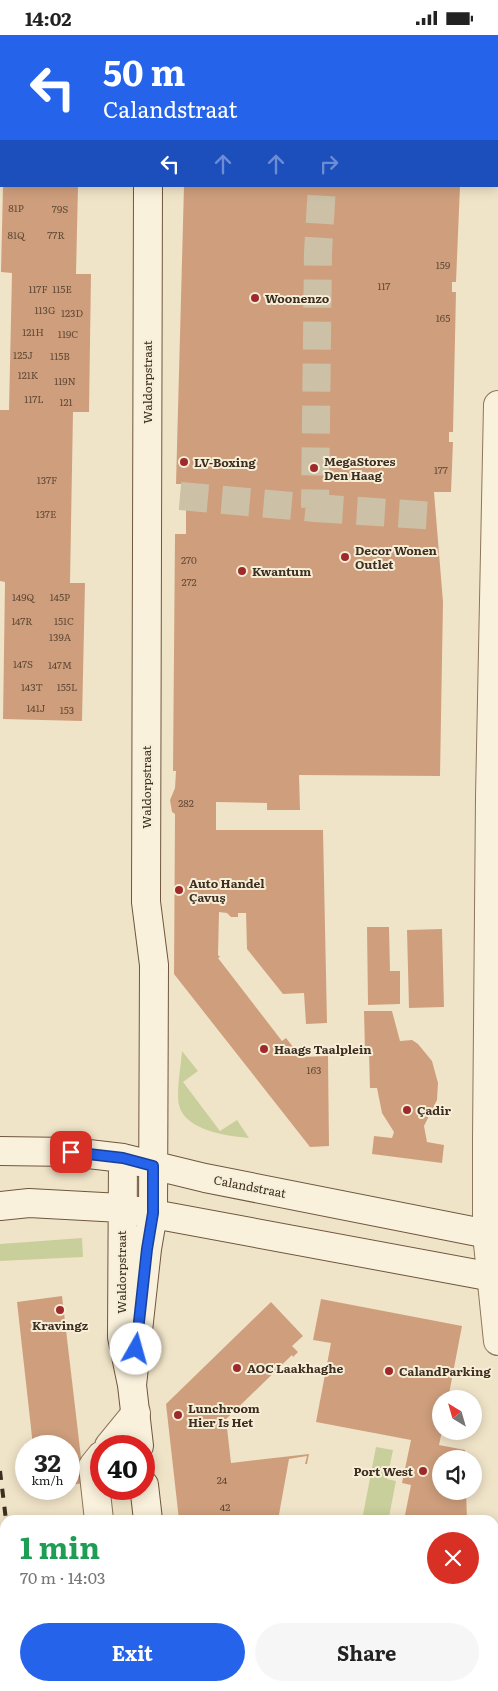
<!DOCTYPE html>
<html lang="en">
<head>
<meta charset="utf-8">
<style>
	:root { --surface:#fff; --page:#f6f6f6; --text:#222; --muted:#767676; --accent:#2563eb }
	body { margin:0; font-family:Literata,serif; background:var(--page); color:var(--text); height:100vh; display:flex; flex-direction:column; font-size:19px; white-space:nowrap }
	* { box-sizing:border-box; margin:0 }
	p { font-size:16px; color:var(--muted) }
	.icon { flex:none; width:28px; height:28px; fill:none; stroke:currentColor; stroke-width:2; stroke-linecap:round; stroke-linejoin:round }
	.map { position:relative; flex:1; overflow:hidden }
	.side { position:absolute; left:0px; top:1480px; width:499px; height:176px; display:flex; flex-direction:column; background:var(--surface); border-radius:15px 15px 0 0; box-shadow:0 2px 12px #0003 }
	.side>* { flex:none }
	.hud { position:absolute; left:0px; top:0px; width:499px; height:152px; box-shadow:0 2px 12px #0003; background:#2563eb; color:#fff; overflow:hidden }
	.needle { width:32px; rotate:323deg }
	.fabs { position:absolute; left:432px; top:1355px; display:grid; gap:10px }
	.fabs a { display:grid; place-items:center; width:50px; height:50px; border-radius:50%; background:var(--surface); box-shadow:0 2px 12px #0003; font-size:25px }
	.speed { position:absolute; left:15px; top:1400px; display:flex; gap:10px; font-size:25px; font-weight:700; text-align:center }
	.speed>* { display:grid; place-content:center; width:65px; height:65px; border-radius:50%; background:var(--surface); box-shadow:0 2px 12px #0003; line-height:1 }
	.speed small { font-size:12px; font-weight:400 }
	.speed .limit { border:8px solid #d22; background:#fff; color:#111 }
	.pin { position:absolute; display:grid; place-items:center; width:42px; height:42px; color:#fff; margin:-21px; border-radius:10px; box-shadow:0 2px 8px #0006 }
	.me { position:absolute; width:55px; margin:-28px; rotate:7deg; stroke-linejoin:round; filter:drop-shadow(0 0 4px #0008) }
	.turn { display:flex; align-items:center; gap:18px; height:105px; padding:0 20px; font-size:22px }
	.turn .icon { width:65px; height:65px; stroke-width:2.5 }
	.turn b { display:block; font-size:35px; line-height:42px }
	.lanes { display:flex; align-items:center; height:48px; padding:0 20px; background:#0003; justify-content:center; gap:25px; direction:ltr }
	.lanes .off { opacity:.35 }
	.round { display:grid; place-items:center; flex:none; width:52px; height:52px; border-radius:26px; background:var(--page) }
	.headline { display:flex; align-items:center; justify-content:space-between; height:85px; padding:0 20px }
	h1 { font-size:30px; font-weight:700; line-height:38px; color:#1e9e55 }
	.button { display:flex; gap:10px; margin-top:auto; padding:10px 20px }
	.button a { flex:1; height:58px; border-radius:30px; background:var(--accent); color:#fff; font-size:20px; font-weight:700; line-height:58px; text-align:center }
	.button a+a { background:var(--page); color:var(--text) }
	.status { display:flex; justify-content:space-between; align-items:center; height:35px; padding:0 25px; background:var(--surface); direction:ltr }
	.status svg { height:14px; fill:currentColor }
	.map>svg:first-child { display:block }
	.green { fill:#c9cf9b }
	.building { fill:#cf9f7d }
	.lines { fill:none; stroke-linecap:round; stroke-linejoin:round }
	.street-tunnel { stroke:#ccc0a6; stroke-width:28; stroke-dasharray:28 14; stroke-linecap:butt }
	.street-casing { stroke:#8d765c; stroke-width:30 }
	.secondary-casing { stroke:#6f573f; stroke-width:30 }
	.street { stroke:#faf1dc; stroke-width:28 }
	.secondary { stroke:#faf1dc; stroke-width:28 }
	.rail { stroke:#3d2e20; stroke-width:4; stroke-dasharray:9 9; stroke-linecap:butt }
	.route-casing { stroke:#184099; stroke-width:12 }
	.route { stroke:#2563eb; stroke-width:9 }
	.poi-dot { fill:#9e2a2b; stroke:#f7eed8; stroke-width:2 }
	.labels { text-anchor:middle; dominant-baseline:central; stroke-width:4; stroke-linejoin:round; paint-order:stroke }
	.number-label { font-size:10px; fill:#624a37 }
	.poi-label { font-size:12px; font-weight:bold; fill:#3d2e20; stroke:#f7eed8; text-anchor:start }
	.street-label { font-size:12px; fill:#3d2e20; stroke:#f7eed8 }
</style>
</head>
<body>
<div class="status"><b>14:02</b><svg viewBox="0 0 49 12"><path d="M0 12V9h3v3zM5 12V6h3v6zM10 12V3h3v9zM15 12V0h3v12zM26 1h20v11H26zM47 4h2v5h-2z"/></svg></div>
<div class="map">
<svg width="498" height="1656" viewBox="0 0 498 1656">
	<rect width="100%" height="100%" fill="#f0e4c8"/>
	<path class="green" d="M182 1016 198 1036 183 1047 220 1096 237 1085 249 1103C228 1101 185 1096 179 1070 176 1057 181 1031 182 1016Z
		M82 1203 83 1222 0 1226V1209Z
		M376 1412 393 1415 387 1444 396 1446 389 1482 395 1485H362Z"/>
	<path class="building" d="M3 151H78L76 239H91L89 377H73L70 548H85L82 686 3 684 5 547 0 546V375H9L12 238 1 237Z
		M184 151H460L456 247H452V257H456L453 397H449V407H453L451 457H434L443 567 440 741 299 740 300 775H267V768L216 767V795H323L327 988 306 989 304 958 283 959 247 914 246 878H238V882H231L227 878 219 877 218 920 220 922 218 923 282 1006 286 1003 301 1022 328 1021 329 1111 310 1112 174 939 175 779 172 777 170 765 175 753 176 736H173L175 499H186V468L182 467 180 460 187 455V449H176Z
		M367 892H389L390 936H400V969L368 970Z
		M442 894 444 972 409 973 407 895Z
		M364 976H392L400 1006 412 1005 418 1009 432 1026 438 1048 437 1065 424 1091 427 1107 444 1110 442 1128 372 1119 374 1101 392 1103 394 1097 382 1078 377 1053H370L369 1017H365Z
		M62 1261 84 1448 69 1450V1411H33L17 1267Z
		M321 1264 462 1291 448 1364H441L442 1396 439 1410 465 1415V1424H441V1456H466L467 1485H404L411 1450 402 1448 411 1405 316 1387 331 1308 313 1305Z
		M271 1267 303 1301 292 1311 298 1317 293 1322 292 1320 224 1386 229 1391 227 1393 231 1428 309 1419 307 1429H305L307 1421 289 1424 278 1485H179L166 1369Z
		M62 1651H104L105 1656H63Z
		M202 1651H298L297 1656H203Z"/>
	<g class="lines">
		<path class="street-tunnel" d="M337 1V0
			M180 461 315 473 318 217 322 151
			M315 473 436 481"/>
		<defs>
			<path id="street" d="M498 370 490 762 487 1105V1199L498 1306
				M109 1411 136 1378
				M99 1485 93 1431 101 1421
				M494 1594 498 1551
				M118 1651V1656
				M483 1656 484 1651"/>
			<path id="secondary" d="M150 1V0
				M0 1116 71 1117 123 1123 205 1143 498 1201
				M123 1123 122 1302 132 1350 139 1411
				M0 1171 29 1168 121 1173 498 1243
				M132 1350 147 1214 153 1179 154 930 146 867 148 151
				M144 1450 148 1485
				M169 1651 170 1656"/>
		</defs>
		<use href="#street" class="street-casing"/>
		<use href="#secondary" class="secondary-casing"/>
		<use href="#street" class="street"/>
		<use href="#secondary" class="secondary"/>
		<path class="rail" d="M0 1436 6 1485
			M0 1606 5 1640
			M7 1651V1656
			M29 1651 30 1656"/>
	</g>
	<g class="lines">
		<defs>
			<path id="route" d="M71 1117 123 1123 153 1131V1178L147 1214 136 1314"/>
		</defs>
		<use href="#route" class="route-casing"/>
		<use href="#route" class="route"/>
	</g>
	<g class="poi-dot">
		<circle cx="255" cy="263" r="5"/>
		<circle cx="184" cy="427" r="5"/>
		<circle cx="314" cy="433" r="5"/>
		<circle cx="345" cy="522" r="5"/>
		<circle cx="242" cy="536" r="5"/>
		<circle cx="179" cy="855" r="5"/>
		<circle cx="264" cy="1014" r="5"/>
		<circle cx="407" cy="1075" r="5"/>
		<circle cx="60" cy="1275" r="5"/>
		<circle cx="237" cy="1333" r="5"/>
		<circle cx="389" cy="1336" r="5"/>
		<circle cx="178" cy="1380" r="5"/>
		<circle cx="423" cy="1436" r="5"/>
	</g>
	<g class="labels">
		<g class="number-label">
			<text x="16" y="172">81P</text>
			<text x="60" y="173">79S</text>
			<text x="16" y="199">81Q</text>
			<text x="56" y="199">77R</text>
			<text x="443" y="229">159</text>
			<text x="384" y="250">117</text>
			<text x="38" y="253">117F</text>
			<text x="62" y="253">115E</text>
			<text x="45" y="274">113G</text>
			<text x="72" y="277">123D</text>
			<text x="443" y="282">165</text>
			<text x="33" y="296">121H</text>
			<text x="68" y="298">119C</text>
			<text x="23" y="319">125J</text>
			<text x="60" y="320">115B</text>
			<text x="28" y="339">121K</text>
			<text x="65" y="345">119N</text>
			<text x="34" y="363">117L</text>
			<text x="66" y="366">121</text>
			<text x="441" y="434">177</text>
			<text x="47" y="444">137F</text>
			<text x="46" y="478">137E</text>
			<text x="189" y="524">270</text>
			<text x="189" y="546">272</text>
			<text x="23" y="561">149Q</text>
			<text x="60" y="561">145P</text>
			<text x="22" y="585">147R</text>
			<text x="64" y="585">151C</text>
			<text x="60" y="601">139A</text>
			<text x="23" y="628">147S</text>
			<text x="60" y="629">147M</text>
			<text x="32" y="651">143T</text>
			<text x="67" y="651">155L</text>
			<text x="36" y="672">141J</text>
			<text x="67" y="674">153</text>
			<text x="186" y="767">282</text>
			<text x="314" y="1034">163</text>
			<text x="222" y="1444">24</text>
			<text x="225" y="1471">42</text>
		</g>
		<g class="poi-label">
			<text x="265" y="263">Woonenzo</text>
			<text x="324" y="426">MegaStores<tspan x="324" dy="14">Den Haag</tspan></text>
			<text x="194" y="427">LV-Boxing</text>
			<text x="355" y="515">Decor Wonen<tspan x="355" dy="14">Outlet</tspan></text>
			<text x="252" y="536">Kwantum</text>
			<text x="189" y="848">Auto Handel<tspan x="189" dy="14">Çavuş</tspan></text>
			<text x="274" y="1014">Haags Taalplein</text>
			<text x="417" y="1075">Çadir</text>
			<text x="60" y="1290" text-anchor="middle">Kravingz</text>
			<text x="247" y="1333">AOC Laakhaghe</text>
			<text x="399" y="1336">CalandParking</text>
			<text x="188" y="1373">Lunchroom<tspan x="188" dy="14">Hier Is Het</tspan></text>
			<text x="413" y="1436" text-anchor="end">Port West</text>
		</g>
		<g class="street-label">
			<text transform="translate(147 347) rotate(-90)">Waldorpstraat</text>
			<text transform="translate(146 752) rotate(-90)">Waldorpstraat</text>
			<text transform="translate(250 1151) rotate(11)">Calandstraat</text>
			<text transform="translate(121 1237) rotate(-90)">Waldorpstraat</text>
		</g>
	</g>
</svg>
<div class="fabs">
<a><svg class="needle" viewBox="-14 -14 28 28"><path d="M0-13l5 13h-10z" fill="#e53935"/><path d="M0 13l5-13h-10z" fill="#767676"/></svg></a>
<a><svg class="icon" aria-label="sound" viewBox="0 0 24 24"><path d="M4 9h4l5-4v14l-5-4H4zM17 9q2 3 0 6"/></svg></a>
</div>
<div class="speed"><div>32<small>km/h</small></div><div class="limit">40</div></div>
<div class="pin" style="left:71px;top:1117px;background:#d93025"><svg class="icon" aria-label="arrive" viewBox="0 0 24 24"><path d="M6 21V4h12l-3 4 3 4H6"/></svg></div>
<svg class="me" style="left:136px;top:1314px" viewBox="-20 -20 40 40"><circle r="19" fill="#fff"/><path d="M0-13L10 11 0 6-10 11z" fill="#2563eb"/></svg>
<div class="hud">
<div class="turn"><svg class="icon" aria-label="left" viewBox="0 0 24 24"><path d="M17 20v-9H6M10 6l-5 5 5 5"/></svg><div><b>50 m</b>Calandstraat</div></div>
<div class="lanes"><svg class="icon" aria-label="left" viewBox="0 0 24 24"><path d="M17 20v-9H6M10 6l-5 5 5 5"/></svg><svg class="icon off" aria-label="ahead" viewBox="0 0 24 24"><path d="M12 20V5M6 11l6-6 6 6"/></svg><svg class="icon off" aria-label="ahead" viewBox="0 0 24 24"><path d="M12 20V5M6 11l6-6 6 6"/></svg><svg class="icon off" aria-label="right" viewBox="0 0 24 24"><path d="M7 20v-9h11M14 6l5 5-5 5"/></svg></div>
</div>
<section class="side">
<div class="headline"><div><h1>1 min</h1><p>70 m · 14:03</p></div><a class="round" style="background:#d93025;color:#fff"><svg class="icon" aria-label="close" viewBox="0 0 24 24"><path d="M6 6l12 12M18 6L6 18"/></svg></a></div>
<div class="button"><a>Exit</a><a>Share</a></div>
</section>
</div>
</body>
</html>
